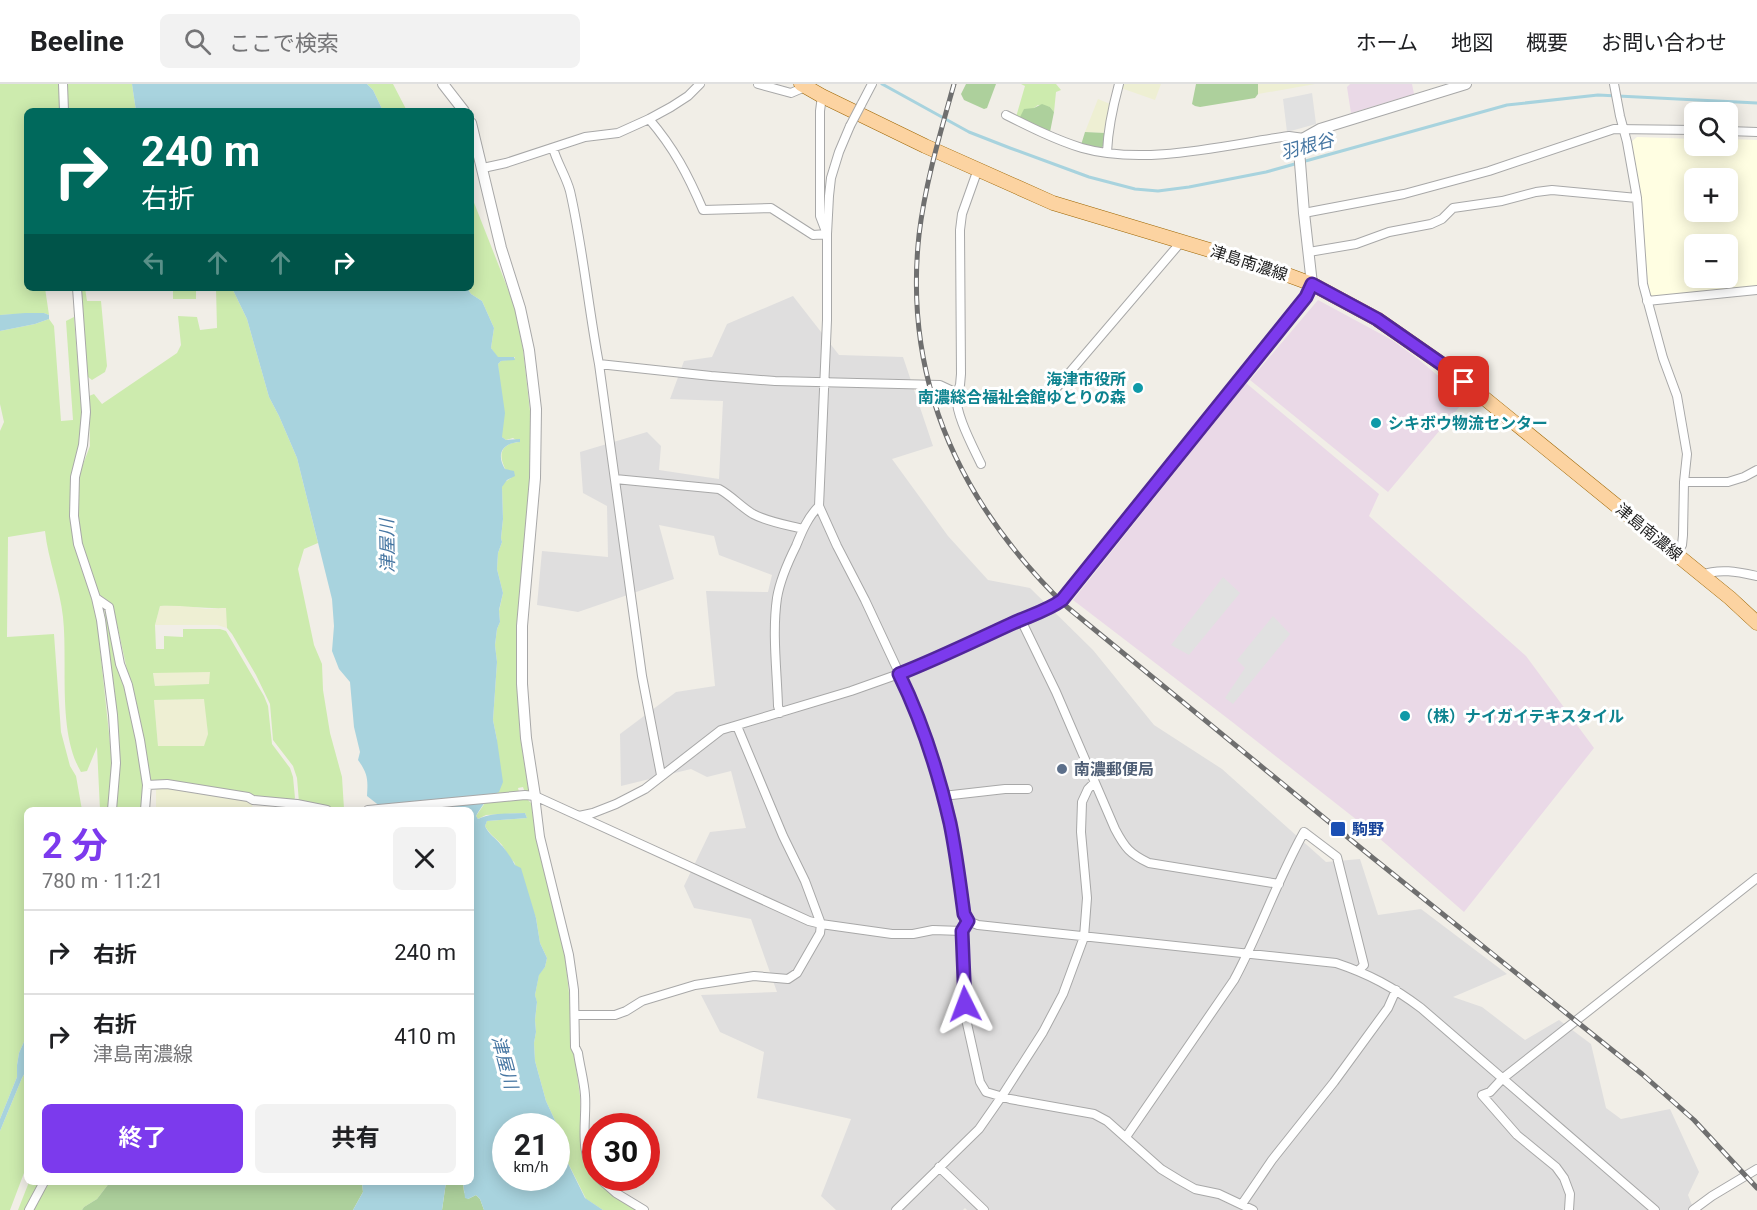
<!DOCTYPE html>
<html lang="ja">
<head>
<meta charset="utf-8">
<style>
	:root { --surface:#fff; --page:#f2f2f2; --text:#202124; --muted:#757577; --line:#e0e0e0; --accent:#7c3aed }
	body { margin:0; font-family:Roboto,"Noto Sans JP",sans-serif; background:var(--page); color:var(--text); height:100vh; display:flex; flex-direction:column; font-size:22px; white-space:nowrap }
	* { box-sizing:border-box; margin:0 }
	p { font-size:20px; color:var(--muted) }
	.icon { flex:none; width:33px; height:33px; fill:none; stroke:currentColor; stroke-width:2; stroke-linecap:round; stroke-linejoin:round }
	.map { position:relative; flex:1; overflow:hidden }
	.sheet { position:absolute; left:24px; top:723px; width:450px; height:378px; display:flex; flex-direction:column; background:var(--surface); border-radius:9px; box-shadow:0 3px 15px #0003 }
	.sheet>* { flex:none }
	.top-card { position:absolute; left:24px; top:24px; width:450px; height:183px; border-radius:9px; box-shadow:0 3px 15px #0003; background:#00695c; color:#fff; overflow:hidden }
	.buttons { position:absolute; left:1684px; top:18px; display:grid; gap:12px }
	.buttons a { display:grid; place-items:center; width:54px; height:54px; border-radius:9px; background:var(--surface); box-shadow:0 3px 15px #0003; font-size:30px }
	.speed { position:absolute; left:492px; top:1029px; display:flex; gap:12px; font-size:30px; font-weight:700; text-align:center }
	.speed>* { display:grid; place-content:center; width:78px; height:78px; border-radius:50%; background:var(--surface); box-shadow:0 3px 15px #0003; line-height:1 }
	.speed small { font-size:15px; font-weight:400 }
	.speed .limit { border:9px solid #d22; background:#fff; color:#111 }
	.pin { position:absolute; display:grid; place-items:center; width:51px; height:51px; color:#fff; margin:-26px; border-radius:12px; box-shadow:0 3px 9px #0006 }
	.me { position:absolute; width:66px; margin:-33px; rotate:357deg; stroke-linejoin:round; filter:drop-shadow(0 0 4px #0008) }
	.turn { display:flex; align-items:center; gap:21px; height:126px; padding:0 18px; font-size:27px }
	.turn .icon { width:78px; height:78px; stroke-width:2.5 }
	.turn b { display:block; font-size:42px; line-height:51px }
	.lanes { display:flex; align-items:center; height:57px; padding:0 18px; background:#0003; justify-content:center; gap:30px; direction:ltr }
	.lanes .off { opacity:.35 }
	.round { display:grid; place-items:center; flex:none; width:63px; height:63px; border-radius:9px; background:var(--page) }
	.summary { display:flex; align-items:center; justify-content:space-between; height:102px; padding:0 18px }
	h1 { font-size:36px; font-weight:700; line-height:45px; color:var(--accent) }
	.primary-button { display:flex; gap:12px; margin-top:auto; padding:12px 18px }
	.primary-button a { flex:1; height:69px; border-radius:9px; background:var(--accent); color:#fff; font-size:24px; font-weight:700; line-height:69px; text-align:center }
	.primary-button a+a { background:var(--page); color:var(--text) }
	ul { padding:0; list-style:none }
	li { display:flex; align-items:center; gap:18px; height:84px; padding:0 18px; border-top:2px solid var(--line) }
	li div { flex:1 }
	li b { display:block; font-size:22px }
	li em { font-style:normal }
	header { display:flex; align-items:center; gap:36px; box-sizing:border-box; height:84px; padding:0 30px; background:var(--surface); border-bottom:2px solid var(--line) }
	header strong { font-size:28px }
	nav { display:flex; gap:33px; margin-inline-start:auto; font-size:21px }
	.search { width:420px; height:54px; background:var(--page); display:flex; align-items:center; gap:15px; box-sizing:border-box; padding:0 21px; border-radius:9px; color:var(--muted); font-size:22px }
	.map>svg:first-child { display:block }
	.residential { fill:#dfdede }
	.industrial { fill:#ead9e7 }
	.education { fill:#fffee2; fill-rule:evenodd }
	.farmland { fill:#eeefd3 }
	.grass { fill:#cdebae; fill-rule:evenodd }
	.forest { fill:#add09c }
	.parking { fill:#e1e1e1 }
	.water { fill:#a8d3de }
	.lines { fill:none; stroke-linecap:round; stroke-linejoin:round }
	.stream { stroke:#a8d3de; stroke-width:3 }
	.minor-casing { stroke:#a8a8a8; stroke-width:10 }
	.tertiary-casing { stroke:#a8a8a8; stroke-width:12 }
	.primary-casing { stroke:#9d6500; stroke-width:15 }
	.minor { stroke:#fff; stroke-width:8 }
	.tertiary { stroke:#fff; stroke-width:10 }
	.primary { stroke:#fcd3a1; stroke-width:14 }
	.rail-casing { stroke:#6f6f6f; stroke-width:5 }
	.rail { stroke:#fff; stroke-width:3; stroke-dasharray:9; stroke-linecap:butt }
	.minor-bridge-casing { stroke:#a8a8a8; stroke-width:10; stroke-linecap:butt }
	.minor-bridge { stroke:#fff; stroke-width:8 }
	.route-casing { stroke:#51269a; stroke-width:15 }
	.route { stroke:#7c3aed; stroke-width:10 }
	.culture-dot { fill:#0f9aa8; stroke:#fff; stroke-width:2 }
	.service-dot { fill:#5c6f8a; stroke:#fff; stroke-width:2 }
	.transit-dot { fill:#1a4fb4; stroke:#fff; stroke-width:2 }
	.labels { text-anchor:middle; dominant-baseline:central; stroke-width:6; stroke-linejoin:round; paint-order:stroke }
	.street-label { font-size:16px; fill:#212121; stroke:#fff }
	.culture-label { font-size:16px; font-weight:bold; fill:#0d838f; stroke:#fff; text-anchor:start }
	.service-label { font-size:16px; font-weight:bold; fill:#4e5e75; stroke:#fff; text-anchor:start }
	.transit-label { font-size:16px; font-weight:bold; fill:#164399; stroke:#fff; text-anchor:start }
	.water-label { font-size:18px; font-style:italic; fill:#4676a2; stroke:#fff }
</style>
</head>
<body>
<header>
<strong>Beeline</strong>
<div class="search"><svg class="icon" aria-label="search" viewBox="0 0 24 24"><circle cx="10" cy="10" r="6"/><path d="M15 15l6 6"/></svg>ここで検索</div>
<nav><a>ホーム</a><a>地図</a><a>概要</a><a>お問い合わせ</a></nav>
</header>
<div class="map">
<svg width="1757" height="1126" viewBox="0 0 1757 1126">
	<rect width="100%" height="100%" fill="#f1eee7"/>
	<path class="residential" d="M793 212 839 271 903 273 933 362 892 375 948 452 988 496 1030 504 1093 566 1154 641 1222 685 1326 778 1360 775 1378 831 1421 825 1507 890 1453 913 1482 923 1525 956 1559 936 1591 960 1606 1024 1621 1035 1670 1025 1699 1088 1688 1111 1694 1126H967L965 1124 963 1126H836L821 1112 851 1035 757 1014 764 968 720 948 701 911 777 908 751 835 694 824 684 802 710 748 746 744 731 687 707 693 691 685 621 702 620 650 676 608 715 602 706 507 768 508 772 491 719 471 714 452 659 441 674 495 578 528 537 521 542 467 608 473 607 422 583 409 580 368 647 348 661 362 659 386 719 395 723 317 670 315 684 277 712 273 727 240Z"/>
	<path class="industrial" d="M1350 0H1412L1414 10 1351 29 1347 3Z
		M1318 216 1392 256 1418 275 1466 315 1388 408 1250 296Z
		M1246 299 1379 410 1369 432 1526 572 1594 664 1464 828 1371 747 1231 637 1073 516Z"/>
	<path class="education" d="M1637 53 1695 55V62H1728V55L1757 56V203L1650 214 1631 58ZM1695 94H1728V128H1695ZM1695 160H1728V194H1695Z"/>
	<path class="farmland" d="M1123 0H1161L1155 16 1121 4Z
		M1258 0H1315L1258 10Z
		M1098 15 1110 20 1105 49 1085 48Z
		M180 521 206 525 227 524V544L217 541H155L160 522Z
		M153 588H211L210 600 155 602Z
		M205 615 208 650 205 662H158L154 616Z
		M156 703H167L238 712 252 720 253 726H156Z"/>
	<path class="grass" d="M0 0H60L61 27H27V204H45L49 231 44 229 0 231Z
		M66 0H132L136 27H67Z
		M367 0H393L407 27H383L373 6Z
		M1021 0H1056L1061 6 1056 8 1054 28 1050 23 1038 21 1019 35 1016 33 1025 2Z
		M471 111 515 223 523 265 530 327V393L517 598 520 652 529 709H525L523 703 518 704 519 708 494 710 497 656 493 636 497 578 495 561 497 545 500 538 499 527 503 509 497 485 498 469 502 458 501 454 503 435 502 403 503 399 511 394C500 379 494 360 519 358L513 354 506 356 502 353 498 280 501 277 514 275 515 273H497L491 264 494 244 482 217 471 210 467 204H471Z
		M79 204H85L87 217H101L107 282 105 288 92 296 88 293Z
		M173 204H196V215H173Z
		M216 204H232L247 235 269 313 279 332 297 374 318 459 304 465 298 485 314 561 322 580 323 606 330 649 342 693 344 725 322 723 299 718 297 694 293 682 273 656 270 620 256 591 232 550 227 544 226 524C204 525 182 521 160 522L155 541 156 565H164V552L183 553V545H220L226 547 264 612 268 622 272 660 290 684 293 693 295 714 293 717 255 713 151 696 115 531 111 519 97 509 81 460 77 433 78 393 90 362 89 312 94 310 102 320 177 269 181 261 178 232 197 233 200 246 217 244ZM210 588 209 600 155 602 153 589ZM204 615 208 650 204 662H158L154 616Z
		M74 233 82 332 79 359 71 392 70 430 74 458 91 509 97 536 112 678 109 726H100L97 663 87 687 81 688C57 648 68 579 63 533 60 504 48 476 45 447L8 453 7 553 54 550 61 648 70 682 76 692 82 726H27V951L19 969 17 981V993L0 1035V347L4 338 0 320V247L35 240 49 235 54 242 61 337 73 336 66 237Z
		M104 523 106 524 137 661 143 701 141 726H116L120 679Z
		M525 713 534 722 548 797 565 873 571 927V958L574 968 580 1012 581 1060 587 1082 613 1111 637 1126H603L586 1115 557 1057V1041L546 1017 535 977 534 959 536 948 535 936 537 919 535 911 539 890 545 883 547 874 540 859 536 834 514 778C507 772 507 768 502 761 496 754 489 750 485 742L487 737 527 734 525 729 486 731 478 735 476 732 487 716Z
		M27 985V1081L10 1126H0V1047L22 994Z
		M29 1098H41L26 1126H18Z
		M48 1098H110L97 1115 84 1123 82 1126H33Z"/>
	<path class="forest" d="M966 0H996L987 24 984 25 964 16 961 10Z
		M1196 0H1258V10L1255 14 1200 23 1195 22 1192 20Z
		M1042 20 1050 23 1054 28 1050 48 1019 35 1024 25 1034 24Z
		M1085 48 1105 49 1104 60 1101 65 1081 61Z
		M110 1098H362L363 1108 353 1126H82L84 1123 97 1115Z
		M446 1098H463L464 1108 468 1115 476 1111 480 1115 484 1126H442Z"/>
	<path class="parking" d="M1312 9 1316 40 1287 48 1283 15Z
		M1223 493 1240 509 1189 571 1171 561Z
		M1273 532 1290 550 1233 620 1225 614 1245 584 1237 576Z"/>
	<path class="water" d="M132 0H367L373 6 383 27H136Z
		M232 204H467L471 210 482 217 494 244 491 264 498 273H514L515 276 501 277 498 280 505 329 502 353 506 356 520 355V358C502 359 496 370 505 385L514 387 515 392 507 396 502 403 503 435 501 454 502 458 498 469 497 485 503 509 499 526 500 538 497 545 495 561 497 578 493 636 497 656 503 698 499 708C489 711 481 723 476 732L478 735C492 728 510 730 525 729L527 734 487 737 485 742C488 750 496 754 501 761 505 764 513 777 515 781L521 784 536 834 540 859 547 874 545 883 539 891 535 911 537 918 535 936 536 948 534 959 535 977 546 1017 557 1041 506 1042V1094H556L557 1057 585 1114 603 1126H484L480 1115 476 1111 468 1115 465 1114 463 1098H471V726H382L381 723 367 712C368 695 368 690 358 676L360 668 354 643 350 598 339 585 332 567 334 542 332 515 297 374 279 332 269 313 247 235Z
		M25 229H44L49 231V235L35 240 0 247V231Z
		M27 951V985L22 994 0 1047V1035L17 993V981L19 969Z
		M362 1098H446L442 1126H353L363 1108Z"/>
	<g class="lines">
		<path class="stream" d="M882 0 969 48 1010 64 1089 93 1135 105 1158 107 1189 103 1266 88 1507 21 1598 11 1757 19"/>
		<defs>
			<path id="minor" d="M63 0 64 27
				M758 0 791 9 805 3
				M1614 0 1620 32 1627 58 1637 114 1643 200 1663 274 1677 312 1687 370 1684 398 1683 451 1682 461 1676 471
				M822 12 820 27V132L825 145
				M861 21 872 0
				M1006 31C1030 43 1056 56 1082 64 1145 82 1225 61 1289 52L1304 54
				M649 35C674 64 688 91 703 126L771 124 813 151 827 150
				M850 42 839 68 831 94 829 112 827 150V236L819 422 837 462 865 516 915 623 927 655 950 741 964 830 968 837 978 841 1025 846 1336 879C1369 890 1393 903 1421 924L1655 1126
				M1728 47 1757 48
				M553 64C557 79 566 92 570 107 583 164 588 222 599 280L642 592 661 691
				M1107 68C1108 45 1113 22 1119 0
				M483 84 506 79 585 53 618 49 649 35 671 23 688 12 700 0
				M978 85 962 130 960 146 961 290 960 301 957 309 974 312 1038 317 1047 315 1181 158
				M1304 129 1404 110 1489 87 1614 45 1695 46
				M1309 168 1356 160 1389 148 1431 140 1442 135 1453 124 1502 117 1536 108 1552 106 1637 114
				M77 204 86 328 83 361 75 393 74 432 78 460 96 514 101 536 113 631 116 679 112 726
				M1647 217 1757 206
				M599 280 711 292 775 297 940 301 957 309C953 326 973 363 981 380
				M615 395 719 405C732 412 741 423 753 430 768 438 787 441 803 445
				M1684 398H1728L1744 393 1757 386
				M1701 491C1720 484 1738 488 1757 492
				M96 514 109 523 120 580 128 601 140 656 147 701 145 726
				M1021 536 1056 608 1115 745C1125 764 1130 770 1149 779L1279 800
				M780 629 778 622C777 587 772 549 777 514 780 496 788 478 796 462 802 447 808 433 819 422
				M147 701 167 700 248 713 253 716 297 720 327 726
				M535 712 540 753 569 871 574 906 575 963 578 969C580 983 584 997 585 1011 587 1036 578 1069 596 1090
				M943 712 1005 705H1028
				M368 726 525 711 535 712 809 837 821 840 892 850H913L933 846 962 847
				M579 732 593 729 616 720 645 705 721 646 851 607 899 590 945 572 1021 536 1052 523 1067 510 1306 213 1312 200
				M965 842 962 847 966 935 980 998 986 1008 1010 1015 1094 1030 1107 1037 1161 1085 1179 1096 1195 1105 1219 1110 1253 1126
				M575 931H615L626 927 642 917 695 901 754 892 788 895 797 889 820 849 821 840 805 797 783 752 737 642
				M1126 1053 1234 896C1260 848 1277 796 1304 748L1337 773 1364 881 1359 886
				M939 1083 984 1126
				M599 1094 616 1109 644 1126
				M1242 1120 1272 1076 1334 998 1388 924 1396 906
				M29 1126 44 1098
				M896 1126 979 1045 1002 1012 1043 948 1063 910 1084 853 1087 814 1081 748 1082 718 1088 705 1094 699
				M1569 1126 1570 1110 1564 1094 1556 1083 1517 1051 1482 1011 1490 1008 1502 995 1757 794
				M1693 1126 1712 1112 1757 1085"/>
			<path id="tertiary" d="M443 0 464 27
				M471 39 501 164 520 224 529 266 536 325 535 394 522 542V600L526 654 535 712
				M1312 200 1304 129 1299 66 1304 54 1320 45 1466 0"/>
			<path id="primary" d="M801 0 822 12 925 62 1053 119 1266 183 1312 200 1377 235 1446 283 1730 514 1757 539"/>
		</defs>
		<use href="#minor" class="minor-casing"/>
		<use href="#tertiary" class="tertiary-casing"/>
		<use href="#primary" class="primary-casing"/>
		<use href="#minor" class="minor"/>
		<use href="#tertiary" class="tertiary"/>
		<use href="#primary" class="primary"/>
		<defs>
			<path id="rail" d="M954 0C940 50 925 100 919 151 903 299 962 422 1067 523L1373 774 1642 990 1694 1036 1757 1104"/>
		</defs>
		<use href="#rail" class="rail-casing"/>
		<use href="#rail" class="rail"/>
		<defs>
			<path id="minor-bridge" d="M850 42 861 21"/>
		</defs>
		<use href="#minor-bridge" class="minor-bridge-casing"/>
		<use href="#minor-bridge" class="minor-bridge"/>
	</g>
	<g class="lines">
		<defs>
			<path id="route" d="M965 920 962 847 968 837 964 830C960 800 956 768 950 739 938 687 922 637 899 590 937 575 974 557 1011 540 1028 532 1047 527 1062 516L1306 213 1312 200 1377 235 1446 283 1464 298"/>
		</defs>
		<use href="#route" class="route-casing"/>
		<use href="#route" class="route"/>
	</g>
	<g class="culture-dot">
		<circle cx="1138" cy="304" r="6"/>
		<circle cx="1376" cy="339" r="6"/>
		<circle cx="1405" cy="632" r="6"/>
	</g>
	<circle class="service-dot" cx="1062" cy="685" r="6"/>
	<rect class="transit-dot" x="1330" y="737" width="16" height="16" rx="3"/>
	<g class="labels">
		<g class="street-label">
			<text transform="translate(1249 179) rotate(18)">津島南濃線</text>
			<text transform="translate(1649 448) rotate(39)">津島南濃線</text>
		</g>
		<g class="culture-label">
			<text x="1126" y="295" text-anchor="end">海津市役所<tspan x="1126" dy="18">南濃総合福祉会館ゆとりの森</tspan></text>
			<text x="1388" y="339">シキボウ物流センター</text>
			<text x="1417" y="632">（株）ナイガイテキスタイル</text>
		</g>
		<g class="service-label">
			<text x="1074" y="685">南濃郵便局</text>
		</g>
		<g class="transit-label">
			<text x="1352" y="745">駒野</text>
		</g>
		<g class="water-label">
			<text transform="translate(1307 62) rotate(-15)">羽根谷</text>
			<text transform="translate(387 462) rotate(-91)">津屋川</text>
			<text transform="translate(505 978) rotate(75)">津屋川</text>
		</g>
	</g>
</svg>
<div class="buttons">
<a><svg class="icon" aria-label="search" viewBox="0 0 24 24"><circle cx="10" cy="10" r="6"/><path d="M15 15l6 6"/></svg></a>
<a>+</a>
<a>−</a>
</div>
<div class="speed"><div>21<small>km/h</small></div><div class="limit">30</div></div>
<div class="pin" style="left:1464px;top:298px;background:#d93025"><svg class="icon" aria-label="arrive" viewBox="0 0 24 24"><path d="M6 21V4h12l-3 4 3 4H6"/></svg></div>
<svg class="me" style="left:965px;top:920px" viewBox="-20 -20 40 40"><path d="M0-17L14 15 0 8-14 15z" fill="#7c3aed" stroke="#fff" stroke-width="4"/></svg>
<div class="top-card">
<div class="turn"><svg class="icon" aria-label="right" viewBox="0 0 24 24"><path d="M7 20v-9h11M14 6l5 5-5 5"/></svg><div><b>240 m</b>右折</div></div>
<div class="lanes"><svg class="icon off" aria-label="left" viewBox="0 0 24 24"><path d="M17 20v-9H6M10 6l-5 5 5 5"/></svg><svg class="icon off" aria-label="ahead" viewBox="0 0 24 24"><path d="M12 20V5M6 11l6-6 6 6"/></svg><svg class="icon off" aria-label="ahead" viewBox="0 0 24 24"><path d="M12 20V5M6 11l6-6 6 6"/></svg><svg class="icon" aria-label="right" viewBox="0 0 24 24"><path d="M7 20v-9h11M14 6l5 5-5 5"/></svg></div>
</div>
<section class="sheet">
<div class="summary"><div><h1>2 分</h1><p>780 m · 11:21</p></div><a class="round"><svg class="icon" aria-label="close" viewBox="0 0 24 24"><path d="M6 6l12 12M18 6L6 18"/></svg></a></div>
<ul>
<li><svg class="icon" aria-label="right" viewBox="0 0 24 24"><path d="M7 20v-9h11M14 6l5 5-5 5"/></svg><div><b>右折</b></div><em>240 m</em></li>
<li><svg class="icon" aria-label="right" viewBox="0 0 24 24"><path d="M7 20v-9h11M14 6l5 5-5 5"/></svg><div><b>右折</b><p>津島南濃線</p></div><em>410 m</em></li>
</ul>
<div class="primary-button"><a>終了</a><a>共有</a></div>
</section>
</div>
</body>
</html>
